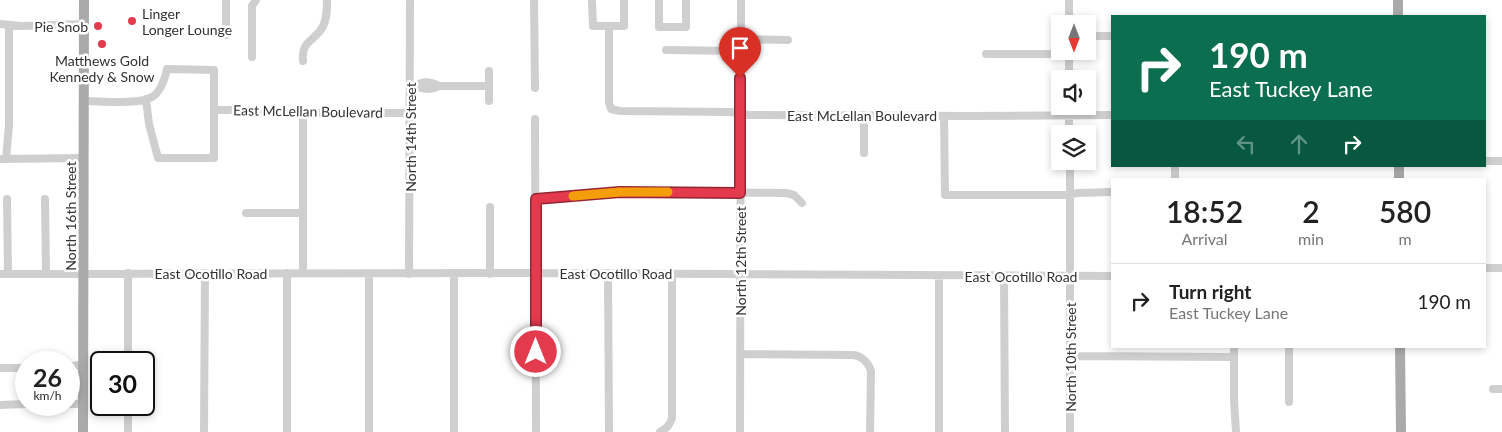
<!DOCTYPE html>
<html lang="en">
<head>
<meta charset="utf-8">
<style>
	:root { --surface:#fff; --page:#f2f2f2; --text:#222; --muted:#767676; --line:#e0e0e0 }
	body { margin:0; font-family:Lato,sans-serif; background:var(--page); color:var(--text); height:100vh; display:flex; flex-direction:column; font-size:19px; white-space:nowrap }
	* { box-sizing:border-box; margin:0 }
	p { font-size:16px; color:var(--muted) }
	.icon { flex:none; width:28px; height:28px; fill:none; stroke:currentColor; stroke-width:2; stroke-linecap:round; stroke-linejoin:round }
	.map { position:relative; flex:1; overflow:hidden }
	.panel { position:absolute; left:1111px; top:178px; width:375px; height:170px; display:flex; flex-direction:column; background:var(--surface); border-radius:0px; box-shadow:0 2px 8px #0003 }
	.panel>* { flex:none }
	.hud { position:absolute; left:1111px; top:15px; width:375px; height:152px; border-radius:0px; box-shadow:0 2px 8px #0003; background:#0b6e4f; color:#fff; overflow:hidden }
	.needle { width:32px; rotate:180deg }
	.fabs { position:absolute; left:1051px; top:15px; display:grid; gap:10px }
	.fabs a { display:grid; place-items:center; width:45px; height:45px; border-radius:0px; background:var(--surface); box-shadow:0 2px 8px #0003; font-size:25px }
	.speed { position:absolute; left:15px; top:351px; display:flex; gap:10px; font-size:25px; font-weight:700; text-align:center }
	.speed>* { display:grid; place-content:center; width:65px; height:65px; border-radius:50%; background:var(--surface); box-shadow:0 2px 8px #0003; line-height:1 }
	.speed small { font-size:12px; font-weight:400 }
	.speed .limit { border:2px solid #111; border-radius:8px; background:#fff; color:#111 }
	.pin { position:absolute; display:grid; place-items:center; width:42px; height:42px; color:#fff; margin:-51px -21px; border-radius:50% 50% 50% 0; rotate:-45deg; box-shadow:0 0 5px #0007 }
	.pin .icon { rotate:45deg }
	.me { position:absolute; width:55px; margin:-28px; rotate:0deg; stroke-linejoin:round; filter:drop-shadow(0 0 4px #0008) }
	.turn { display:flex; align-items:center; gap:18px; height:105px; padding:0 15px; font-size:22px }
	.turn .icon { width:65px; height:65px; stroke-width:2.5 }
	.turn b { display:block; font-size:35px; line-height:42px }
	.lanes { display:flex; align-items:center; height:48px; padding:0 15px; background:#0003; justify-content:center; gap:25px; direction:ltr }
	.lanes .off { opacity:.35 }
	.eta { display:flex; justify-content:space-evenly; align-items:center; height:85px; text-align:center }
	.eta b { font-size:30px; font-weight:600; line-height:35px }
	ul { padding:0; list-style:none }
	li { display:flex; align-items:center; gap:15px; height:75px; padding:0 15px; border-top:1px solid var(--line) }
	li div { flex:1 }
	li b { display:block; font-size:19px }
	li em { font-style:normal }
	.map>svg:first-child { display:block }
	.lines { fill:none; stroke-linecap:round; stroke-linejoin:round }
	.minor { stroke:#cfcfcf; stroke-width:8 }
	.major { stroke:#aaa; stroke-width:10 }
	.route-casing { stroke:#942633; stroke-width:12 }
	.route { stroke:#e33a4e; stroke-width:9 }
	.slow { stroke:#f59e0b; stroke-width:9 }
	.poi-dot { fill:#e33a4e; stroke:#fff; stroke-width:2 }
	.labels { text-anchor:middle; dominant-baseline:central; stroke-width:5; stroke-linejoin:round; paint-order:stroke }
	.poi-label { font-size:14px; fill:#323232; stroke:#fff; text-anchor:start }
	.street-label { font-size:14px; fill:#323232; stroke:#fff }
</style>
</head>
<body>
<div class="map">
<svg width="1502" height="432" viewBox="0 0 1502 432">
	<rect width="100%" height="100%" fill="#fff"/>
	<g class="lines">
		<path class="minor" d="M226 0V35
			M534 0 535 88
			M592 0 593 26H624V0
			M659 0V27H686V0
			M1069 0V24
			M0 24 21 26 84 24
			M609 26V103L611 109 620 111 731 112 749 115 967 116 1112 115
			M1088 36H1112
			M740 39 788 40
			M666 50 740 51
			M1069 51V79
			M986 54H1069
			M252 57V6L256 0
			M303 61C301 41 313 42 322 28 327 20 327 9 327 0
			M410 86C423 86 425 93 439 86 431 82 423 80 416 86
			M439 86H489V101
			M489 86V71
			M84 101C101 101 138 105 152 97 161 92 165 78 167 69L214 70V158H158L149 124 146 99
			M1069 106V134
			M214 110H245L268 113H410
			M864 115V153
			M944 116 945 195H1063L1078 193 1112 192
			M535 119 536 432
			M0 159 84 158
			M6 159 9 125V25
			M1070 161V432
			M1485 161H1502
			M1175 166V179
			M7 199 8 273
			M45 199 46 273
			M536 199 620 192 786 193 794 195 802 203
			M490 207V274
			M246 213H303
			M1485 268H1502
			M303 273V112
			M454 273V432
			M608 273 609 432
			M0 274 536 273 1112 276
			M409 274 410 0
			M939 276V432
			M1004 276 1005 432
			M1234 346V400L1236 432
			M1289 346V402
			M740 354 852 355C861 355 868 362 871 371L870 432
			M1070 356 1234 357
			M128 362V273
			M69 367 83 364
			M0 368H26
			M1493 389H1502
			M69 404H83
			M0 405 26 404
			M128 405V432
			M204 432 205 273
			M287 432V273
			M369 432V274
			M660 432C667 428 670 425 672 418V274
			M740 432 741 0"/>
		<path class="major" d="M1398 0V16
			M1399 166V179
			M1400 346 1401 432
			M83 432 84 0"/>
	</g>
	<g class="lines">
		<defs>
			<path id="route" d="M536 352V199L620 192 740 193V78"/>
		</defs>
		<use href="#route" class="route-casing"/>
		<use href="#route" class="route"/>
		<path class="slow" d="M573 196 620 192H668"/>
	</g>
	<g class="poi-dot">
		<circle cx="132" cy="21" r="5"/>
		<circle cx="98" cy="26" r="5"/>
		<circle cx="102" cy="44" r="5"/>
	</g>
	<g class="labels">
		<g class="poi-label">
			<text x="142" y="13">Linger<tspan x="142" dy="16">Longer Lounge</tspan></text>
			<text x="88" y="26" text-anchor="end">Pie Snob</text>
			<text x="102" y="60" text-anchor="middle">Matthews Gold<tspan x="102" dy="16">Kennedy &amp; Snow</tspan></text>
		</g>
		<g class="street-label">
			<text transform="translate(308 111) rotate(1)">East McLellan Boulevard</text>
			<text x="862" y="115">East McLellan Boulevard</text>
			<text transform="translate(410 137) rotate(-90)">North 14th Street</text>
			<text transform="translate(70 216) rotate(-90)">North 16th Street</text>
			<text transform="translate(740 261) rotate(-90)">North 12th Street</text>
			<text x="211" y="273">East Ocotillo Road</text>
			<text x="616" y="273">East Ocotillo Road</text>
			<text x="1021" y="276">East Ocotillo Road</text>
			<text transform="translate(1070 357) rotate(-90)">North 10th Street</text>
		</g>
	</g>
</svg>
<div class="fabs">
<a><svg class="needle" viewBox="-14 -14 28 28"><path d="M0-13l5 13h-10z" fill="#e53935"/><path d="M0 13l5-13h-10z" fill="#767676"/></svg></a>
<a><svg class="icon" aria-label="sound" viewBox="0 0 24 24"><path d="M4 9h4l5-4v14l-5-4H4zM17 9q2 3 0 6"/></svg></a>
<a><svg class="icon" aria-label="layers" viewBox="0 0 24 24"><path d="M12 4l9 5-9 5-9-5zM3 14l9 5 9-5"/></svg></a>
</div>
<div class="speed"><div>26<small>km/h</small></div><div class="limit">30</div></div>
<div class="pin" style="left:740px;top:78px;background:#d93025"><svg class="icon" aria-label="arrive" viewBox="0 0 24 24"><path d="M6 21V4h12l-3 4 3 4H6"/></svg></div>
<svg class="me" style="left:536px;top:352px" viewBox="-20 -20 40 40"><circle r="17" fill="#e33a4e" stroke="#fff" stroke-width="3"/><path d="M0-11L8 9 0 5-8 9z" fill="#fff"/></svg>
<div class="hud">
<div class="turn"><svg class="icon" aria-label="right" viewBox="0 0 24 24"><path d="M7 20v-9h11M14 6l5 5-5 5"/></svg><div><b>190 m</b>East Tuckey Lane</div></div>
<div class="lanes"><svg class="icon off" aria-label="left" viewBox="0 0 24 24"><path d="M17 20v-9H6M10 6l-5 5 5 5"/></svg><svg class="icon off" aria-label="ahead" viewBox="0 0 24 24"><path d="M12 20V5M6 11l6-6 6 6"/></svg><svg class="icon" aria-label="right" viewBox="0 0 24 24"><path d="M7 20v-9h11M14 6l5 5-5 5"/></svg></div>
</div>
<section class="panel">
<div class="eta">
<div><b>18:52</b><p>Arrival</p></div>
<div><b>2</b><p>min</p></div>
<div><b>580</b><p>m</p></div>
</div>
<ul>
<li><svg class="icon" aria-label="right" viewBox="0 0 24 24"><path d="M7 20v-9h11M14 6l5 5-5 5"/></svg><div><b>Turn right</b><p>East Tuckey Lane</p></div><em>190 m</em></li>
</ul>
</section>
</div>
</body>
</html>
